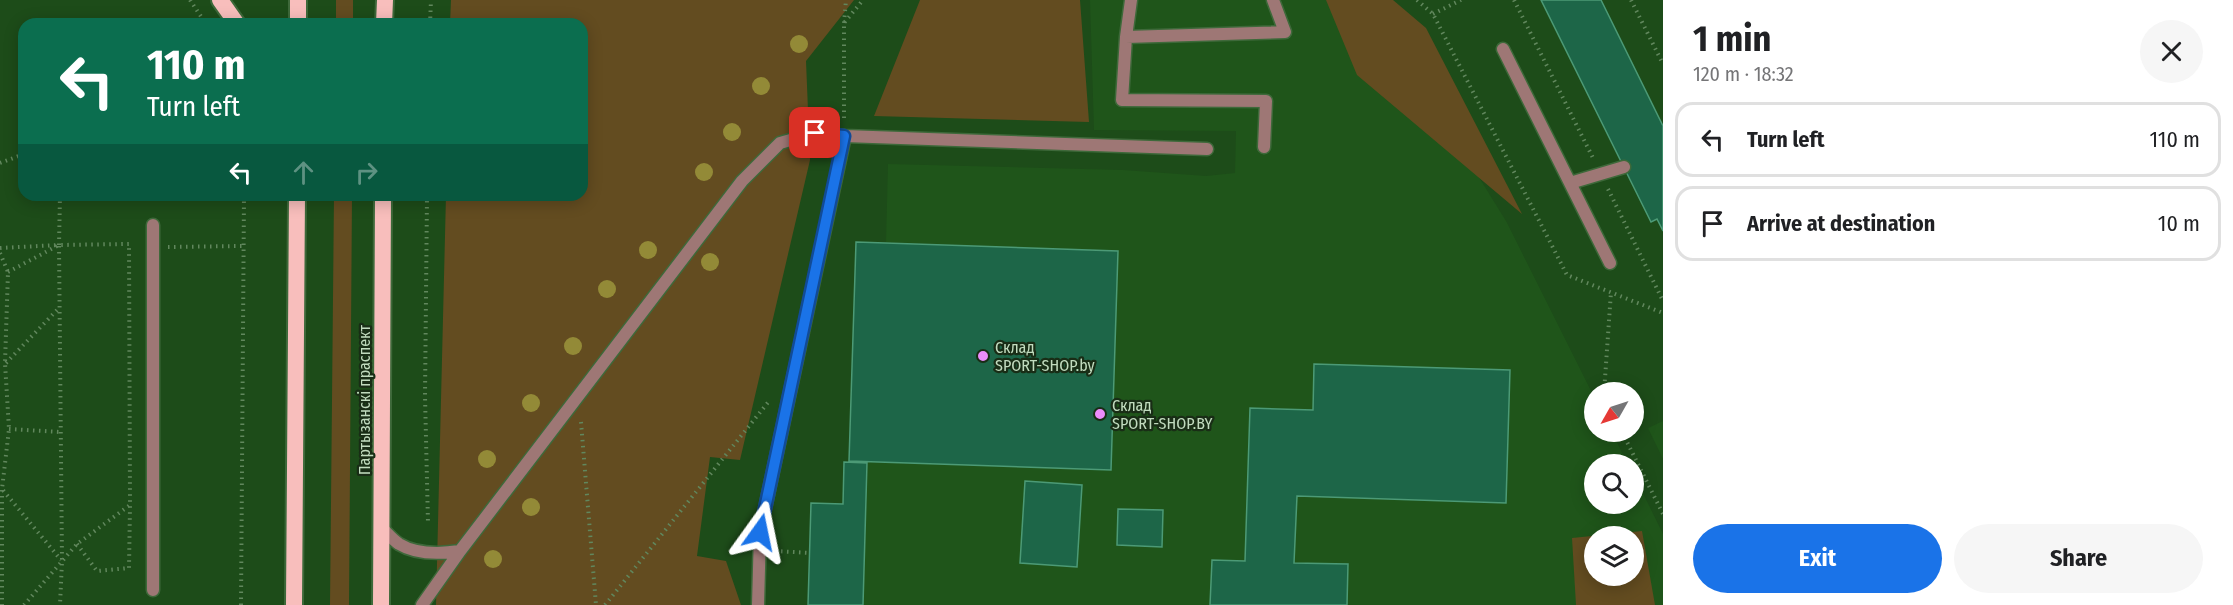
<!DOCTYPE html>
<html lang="en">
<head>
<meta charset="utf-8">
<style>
	:root { --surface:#fff; --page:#f6f6f6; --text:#202124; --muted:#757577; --line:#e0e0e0; --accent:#1a73e8 }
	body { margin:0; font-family:"Fira Sans Condensed",sans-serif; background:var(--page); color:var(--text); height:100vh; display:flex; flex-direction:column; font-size:22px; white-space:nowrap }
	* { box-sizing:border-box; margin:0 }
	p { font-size:20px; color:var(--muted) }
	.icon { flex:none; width:33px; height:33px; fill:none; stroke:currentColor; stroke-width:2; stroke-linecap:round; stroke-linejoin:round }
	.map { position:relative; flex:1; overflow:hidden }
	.details { display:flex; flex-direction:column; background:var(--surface); width:570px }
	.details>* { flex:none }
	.top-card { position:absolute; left:18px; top:18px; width:570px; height:183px; border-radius:18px; box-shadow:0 3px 15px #0003; background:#0b6e4f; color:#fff; overflow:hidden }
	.needle { width:39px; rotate:231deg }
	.buttons { position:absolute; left:1584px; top:382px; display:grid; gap:12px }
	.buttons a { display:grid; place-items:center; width:60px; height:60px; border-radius:50%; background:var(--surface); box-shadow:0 3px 15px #0003; font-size:30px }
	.pin { position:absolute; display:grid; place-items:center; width:51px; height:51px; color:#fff; margin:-26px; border-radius:12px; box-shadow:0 3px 9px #0006 }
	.me { position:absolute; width:66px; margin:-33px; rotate:12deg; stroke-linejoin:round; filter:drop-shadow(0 0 4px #0008) }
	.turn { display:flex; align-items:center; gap:21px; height:126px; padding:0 30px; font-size:27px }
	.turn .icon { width:78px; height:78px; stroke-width:2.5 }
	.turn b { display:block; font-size:42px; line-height:51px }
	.lanes { display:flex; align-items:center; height:57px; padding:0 30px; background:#0003; justify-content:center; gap:30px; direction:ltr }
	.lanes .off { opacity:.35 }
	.round { display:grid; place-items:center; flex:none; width:63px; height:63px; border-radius:32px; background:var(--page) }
	.headline { display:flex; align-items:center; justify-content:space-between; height:102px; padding:0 30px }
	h1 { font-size:36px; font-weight:700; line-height:45px }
	.cta { display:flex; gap:12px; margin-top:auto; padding:12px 30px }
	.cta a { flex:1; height:69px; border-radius:36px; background:var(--accent); color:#fff; font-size:24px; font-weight:700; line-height:69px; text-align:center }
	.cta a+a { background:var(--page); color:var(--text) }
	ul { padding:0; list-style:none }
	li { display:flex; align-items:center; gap:18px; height:75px; margin:0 12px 9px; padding:0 18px; border:3px solid var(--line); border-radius:18px }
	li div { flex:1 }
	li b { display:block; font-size:22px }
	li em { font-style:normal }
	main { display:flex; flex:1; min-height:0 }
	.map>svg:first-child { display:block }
	.built { fill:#1f551a; fill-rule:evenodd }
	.green { fill:#634c20; fill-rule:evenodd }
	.building { fill:#1d6648; stroke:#4c9a76; stroke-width:1.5 }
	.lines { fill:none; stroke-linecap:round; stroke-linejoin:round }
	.service-casing { stroke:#3e693a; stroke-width:15 }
	.trunk-casing { stroke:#3e693a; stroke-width:20 }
	.path { stroke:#61875d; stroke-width:4; stroke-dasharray:1.5 4.5; stroke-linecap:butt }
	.service { stroke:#9e7775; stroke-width:12 }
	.trunk { stroke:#f8bebc; stroke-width:16 }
	.tree { fill:#938a37 }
	.route-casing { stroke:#114b97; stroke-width:15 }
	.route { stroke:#1a73e8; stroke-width:10 }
	.poi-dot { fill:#ec8cfb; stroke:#192d16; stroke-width:2 }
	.labels { text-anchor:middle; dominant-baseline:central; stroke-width:4.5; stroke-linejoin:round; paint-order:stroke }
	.poi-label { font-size:16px; fill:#c1dbbe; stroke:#192d16; text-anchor:start }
	.street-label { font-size:16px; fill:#c1dbbe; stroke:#192d16 }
</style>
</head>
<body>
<main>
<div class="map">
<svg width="1663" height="605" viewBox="0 0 1663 605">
	<rect width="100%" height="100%" fill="#1d4c19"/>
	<path class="built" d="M1090 0H1369L1506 221 1594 397V432H1612L1628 465H1594V504H1634V475L1663 534V605H863L868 462 1111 470 1118 251 886 242 888 164 1123 170 1206 176 1235 173 1236 131 1094 130ZM1594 537H1634V576H1594Z
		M1663 421V459L1648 428Z"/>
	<path class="green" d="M336 0H353V24H336Z
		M451 0H854L806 61 810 160 740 460 710 457 697 556 726 561 741 605H436L446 195H582V24H450Z
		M920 0H1080L1089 122 874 116Z
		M1326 0H1393L1426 28 1522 214 1357 75Z
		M334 195H352L349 605H330Z
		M1642 531 1655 605H1576L1572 538ZM1594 537H1634V576H1594Z"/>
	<path class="building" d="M1541 0H1601L1663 126V231L1657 219 1651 222Z
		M856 242 1118 251 1111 470 849 461Z
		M1314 364 1510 370 1506 503 1297 496 1294 563 1348 564 1347 605H1210L1212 560 1245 561 1250 408 1313 410Z
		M844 462 867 463 863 605H808L811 503 843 504Z
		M1025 481 1082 485 1077 567 1020 563Z
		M1118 509 1163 510 1162 547 1117 545Z"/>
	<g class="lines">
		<defs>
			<path id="service" d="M1131 0 1126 37 1122 100 1266 101 1264 147
				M1126 37 1285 32 1273 0
				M1503 49 1610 263
				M1570 183 1624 167
				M381 527C387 533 393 540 399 544 417 555 440 554 460 551
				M153 590V225
				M422 605 460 551 742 181 780 143 815 133 845 136 1207 149
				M758 605 760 532 845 136"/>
			<path id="trunk" d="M220 0 237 24
				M298 24V0
				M384 24 385 0
				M294 605 297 195
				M381 605 383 195"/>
		</defs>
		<use href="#service" class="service-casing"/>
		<use href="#trunk" class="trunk-casing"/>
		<path class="path" d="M190 0 206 24
			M1417 0 1433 14 1567 275 1663 313
			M1514 0 1593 158
			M1631 0 1663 64
			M1433 14 1461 0
			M844 23 846 0
			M430 24 431 0
			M844 118V23L863 0
			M0 163 24 154
			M1608 189 1663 301
			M427 195 425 396 428 523
			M59 245 60 195
			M168 247 243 246
			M0 248 59 245 62 561 60 605
			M0 253 8 272 5 363 9 429 2 489 61 560
			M8 272 59 245 129 244 130 505 77 544 24 605
			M6 363 59 308
			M1604 393 1611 292
			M581 422 596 605
			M9 429 60 432
			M1622 432 1663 514
			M2 490V605
			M77 544 97 571 129 568 130 506
			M775 551 810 553
			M241 605 244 195
			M605 605 770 400"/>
		<use href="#service" class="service"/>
		<use href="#trunk" class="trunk"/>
	</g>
	<g class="tree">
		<circle cx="799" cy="44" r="9"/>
		<circle cx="761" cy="86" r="9"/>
		<circle cx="732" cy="132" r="9"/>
		<circle cx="704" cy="172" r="9"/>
		<circle cx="648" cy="250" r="9"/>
		<circle cx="710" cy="262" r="9"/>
		<circle cx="607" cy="289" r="9"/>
		<circle cx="573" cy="346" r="9"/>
		<circle cx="531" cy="403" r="9"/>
		<circle cx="487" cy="459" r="9"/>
		<circle cx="531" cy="507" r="9"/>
		<circle cx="493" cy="559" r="9"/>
	</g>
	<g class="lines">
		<defs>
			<path id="route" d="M760 532 844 136 815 133"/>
		</defs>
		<use href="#route" class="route-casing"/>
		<use href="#route" class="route"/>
	</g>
	<g class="poi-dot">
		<circle cx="983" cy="356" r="6"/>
		<circle cx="1100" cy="414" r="6"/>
	</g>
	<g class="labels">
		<g class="poi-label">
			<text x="995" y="347">Склад<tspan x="995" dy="18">SPORT-SHOP.by</tspan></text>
			<text x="1112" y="405">Склад<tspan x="1112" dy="18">SPORT-SHOP.BY</tspan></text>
		</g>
		<g class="street-label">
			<text transform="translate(364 400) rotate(-90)">Партызанскі праспект</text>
		</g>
	</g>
</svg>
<div class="buttons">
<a><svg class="needle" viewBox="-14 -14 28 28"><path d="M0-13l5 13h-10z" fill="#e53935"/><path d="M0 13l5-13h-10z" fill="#757577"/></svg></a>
<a><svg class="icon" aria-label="search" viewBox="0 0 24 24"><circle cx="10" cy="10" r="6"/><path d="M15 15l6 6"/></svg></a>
<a><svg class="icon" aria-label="layers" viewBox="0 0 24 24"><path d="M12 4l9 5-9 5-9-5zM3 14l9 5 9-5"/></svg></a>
</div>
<div class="pin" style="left:815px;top:133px;background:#d93025"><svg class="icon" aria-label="arrive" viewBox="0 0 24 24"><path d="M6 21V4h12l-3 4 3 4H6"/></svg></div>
<svg class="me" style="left:760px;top:532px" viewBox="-20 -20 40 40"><path d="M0-17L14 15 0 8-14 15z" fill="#1a73e8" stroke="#fff" stroke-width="4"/></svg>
<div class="top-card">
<div class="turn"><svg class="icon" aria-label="left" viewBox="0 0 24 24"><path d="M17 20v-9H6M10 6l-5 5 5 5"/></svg><div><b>110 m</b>Turn left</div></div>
<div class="lanes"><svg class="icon" aria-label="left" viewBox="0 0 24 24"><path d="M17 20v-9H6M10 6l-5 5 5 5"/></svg><svg class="icon off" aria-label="ahead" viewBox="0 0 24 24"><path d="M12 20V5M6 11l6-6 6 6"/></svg><svg class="icon off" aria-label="right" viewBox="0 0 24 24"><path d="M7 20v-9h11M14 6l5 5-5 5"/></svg></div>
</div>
</div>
<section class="details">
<div class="headline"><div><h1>1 min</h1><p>120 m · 18:32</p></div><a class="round"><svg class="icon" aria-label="close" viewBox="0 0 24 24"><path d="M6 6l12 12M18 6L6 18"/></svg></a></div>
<ul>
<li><svg class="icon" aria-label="left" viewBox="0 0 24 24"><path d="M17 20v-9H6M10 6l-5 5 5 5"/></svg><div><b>Turn left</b></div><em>110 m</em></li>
<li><svg class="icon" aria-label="arrive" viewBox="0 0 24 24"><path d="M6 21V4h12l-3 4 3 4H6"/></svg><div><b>Arrive at destination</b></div><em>10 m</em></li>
</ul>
<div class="cta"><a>Exit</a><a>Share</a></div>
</section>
</main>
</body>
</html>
